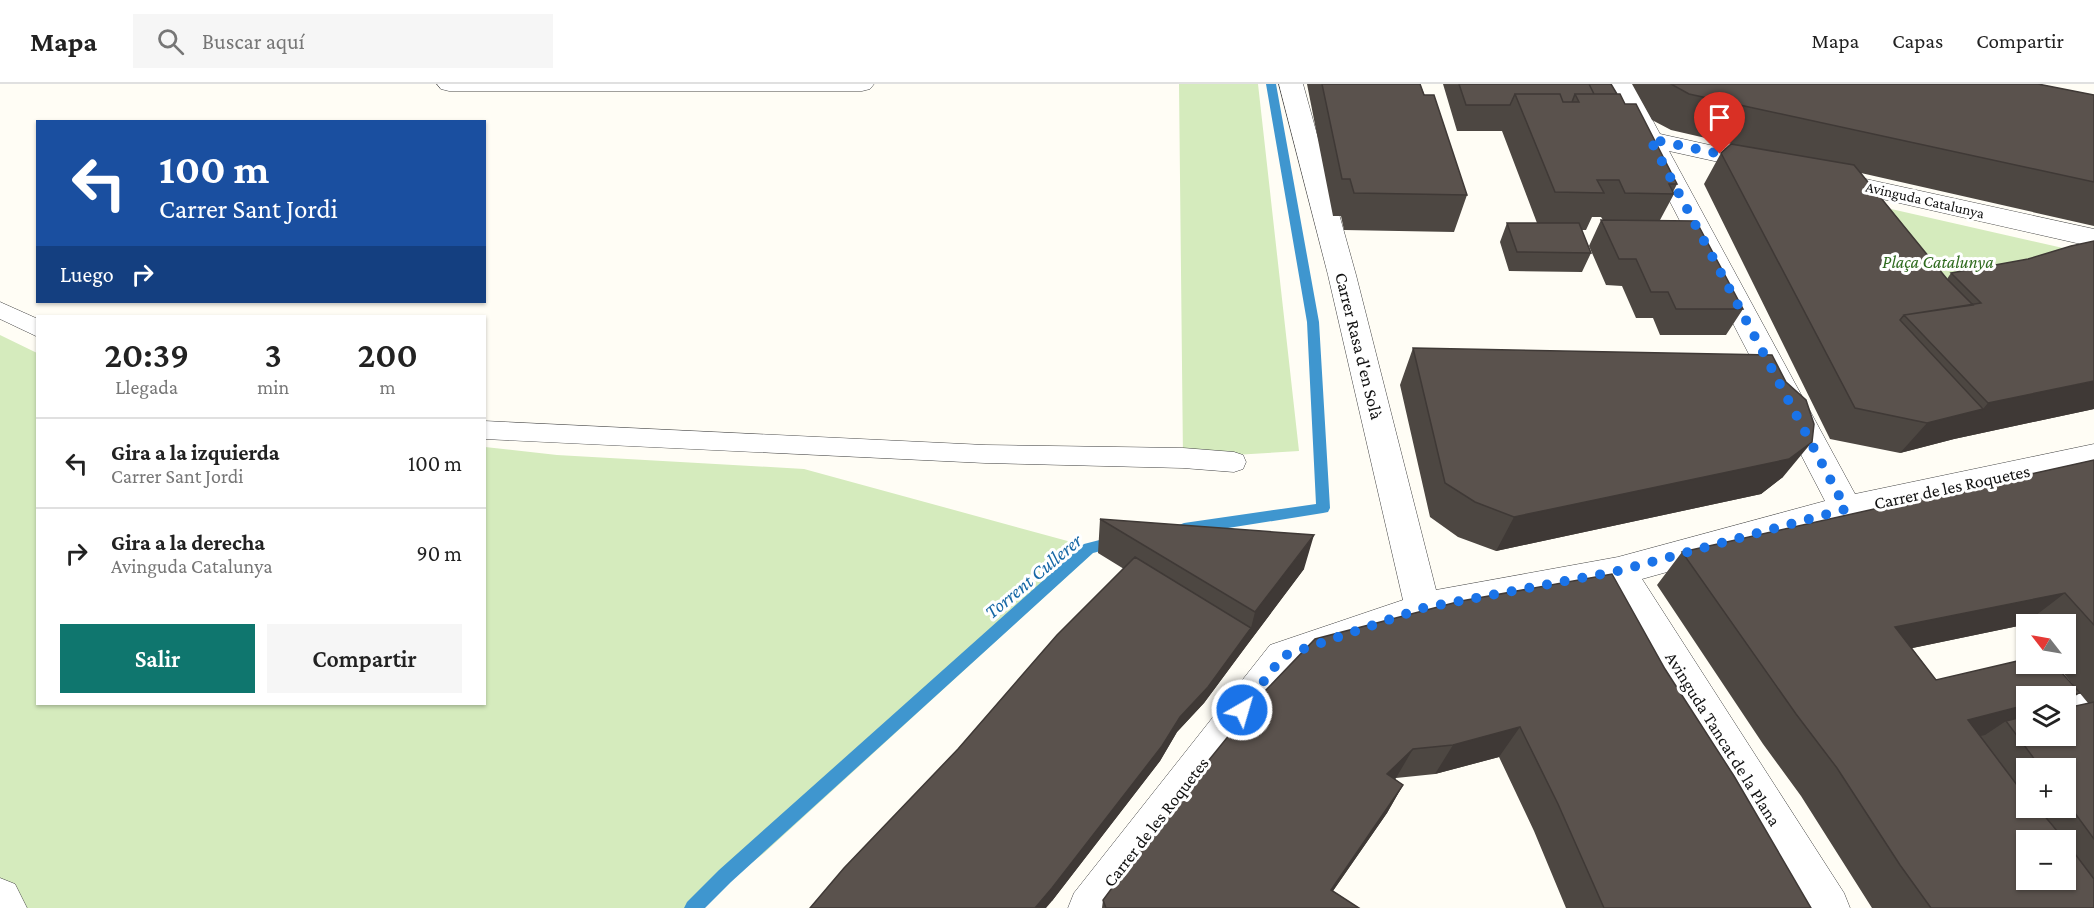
<!DOCTYPE html>
<html lang="es">
<head>
<meta charset="utf-8">
<style>
	:root { --surface:#fff; --page:#f6f6f6; --text:#222; --muted:#767676; --line:#e0e0e0; --accent:#0f766e }
	body { margin:0; font-family:"Crimson Pro",serif; background:var(--page); color:var(--text); height:100vh; display:flex; flex-direction:column; font-size:22px; white-space:nowrap }
	* { box-sizing:border-box; margin:0 }
	p { font-size:20px; color:var(--muted) }
	.icon { flex:none; width:33px; height:33px; fill:none; stroke:currentColor; stroke-width:2; stroke-linecap:round; stroke-linejoin:round }
	.map { position:relative; flex:1; overflow:hidden }
	.drawer { position:absolute; left:36px; top:231px; width:450px; height:390px; display:flex; flex-direction:column; background:var(--surface); border-radius:0px; box-shadow:0 2px 4px #0004 }
	.drawer>* { flex:none }
	.top-card { position:absolute; left:36px; top:36px; width:450px; height:183px; border-radius:0px; box-shadow:0 2px 4px #0004; background:#1a4fa0; color:#fff; overflow:hidden }
	.needle { width:39px; rotate:301deg }
	.buttons { position:absolute; left:2016px; top:530px; display:grid; gap:12px }
	.buttons a { display:grid; place-items:center; width:60px; height:60px; border-radius:0px; background:var(--surface); box-shadow:0 2px 4px #0004; font-size:30px }
	.pin { position:absolute; display:grid; place-items:center; width:51px; height:51px; color:#fff; margin:-62px -26px; border-radius:50% 50% 50% 0; rotate:-45deg; box-shadow:0 0 6px #0007 }
	.pin .icon { rotate:45deg }
	.me { position:absolute; width:66px; margin:-33px; rotate:38deg; stroke-linejoin:round; filter:drop-shadow(0 0 4px #0008) }
	.turn { display:flex; align-items:center; gap:21px; height:126px; padding:0 24px; font-size:27px }
	.turn .icon { width:78px; height:78px; stroke-width:2.5 }
	.turn b { display:block; font-size:42px; line-height:51px }
	.then { display:flex; align-items:center; height:57px; padding:0 24px; background:#0003; gap:12px; font-size:22px }
	.eta { display:flex; justify-content:space-evenly; align-items:center; height:102px; text-align:center }
	.eta b { font-size:36px; font-weight:600; line-height:42px }
	.action { display:flex; gap:12px; margin-top:auto; padding:12px 24px }
	.action a { flex:1; height:69px; border-radius:0px; background:var(--accent); color:#fff; font-size:24px; font-weight:600; line-height:69px; text-align:center }
	.action a+a { background:var(--page); color:var(--text) }
	ul { padding:0; list-style:none }
	li { display:flex; align-items:center; gap:18px; height:90px; padding:0 24px; border-top:2px solid var(--line) }
	li div { flex:1 }
	li b { display:block; font-size:22px }
	li em { font-style:normal }
	header { display:flex; align-items:center; gap:36px; box-sizing:border-box; height:84px; padding:0 30px; background:var(--surface); border-bottom:2px solid var(--line) }
	header strong { font-size:28px }
	nav { display:flex; gap:33px; margin-inline-start:auto; font-size:21px }
	.search { width:420px; height:54px; background:var(--page); display:flex; align-items:center; gap:15px; box-sizing:border-box; padding:0 21px; border-radius:0px; color:var(--muted); font-size:22px }
	.map>svg:first-child { display:block }
	.green { fill:#d5ebbd }
	.lines { fill:none; stroke-linecap:round; stroke-linejoin:round }
	.stream { fill:#3f96cf; fill-rule:evenodd }
	.service-casing { stroke:#444; stroke-width:1 }
	.minor-casing { stroke:#444; stroke-width:1 }
	.service { fill:#fff; fill-rule:evenodd }
	.minor { fill:#fff; fill-rule:evenodd }
	.wall { fill:#4d4742; fill-rule:evenodd }
	.shaded-wall { fill:#3f3936 }
	.building { fill:#5a524d; stroke:#3f3936; stroke-width:1.5 }
	.route { stroke:#1a73e8; stroke-width:10; stroke-dasharray:0 18 }
	.labels { text-anchor:middle; dominant-baseline:central; stroke-width:6; stroke-linejoin:round; paint-order:stroke }
	.far-street-label { font-size:15px; fill:#111; stroke:#fff }
	.park-label { font-size:18px; font-style:italic; fill:#2f6b1f; stroke:#fff }
	.street-label { font-size:18px; fill:#111; stroke:#fff }
	.water-label { font-size:20px; font-style:italic; fill:#1768a6; stroke:#fff }
</style>
</head>
<body>
<header>
<strong>Mapa</strong>
<div class="search"><svg class="icon" aria-label="search" viewBox="0 0 24 24"><circle cx="10" cy="10" r="6"/><path d="M15 15l6 6"/></svg>Buscar aquí</div>
<nav><a>Mapa</a><a>Capas</a><a>Compartir</a></nav>
</header>
<div class="map">
<svg width="2094" height="824" viewBox="0 0 2094 824">
	<rect width="100%" height="100%" fill="#fffdf5"/>
	<path class="green" d="M1179 0H1258L1299 367 1183 374Z
		M1834 112 2094 171 1921 226Z
		M0 251 37 269 38 620H484L485 363 557 371 804 385 1097 465 764 769 694 824H0Z"/>
	<g class="lines">
		<path class="stream" d="M1266 0H1276L1319 238 1330 424 1328 428 1323 429 1184 451 1179 449 1177 445 1179 441 1184 439 1316 420 1307 238Z
			M1115 452 1120 454 1122 458 1120 462 1093 469 731 798 705 824H684L687 818 719 786 1084 460Z"/>
		<defs>
			<path id="service" d="M0 218 38 235V253L0 235Z
				M484 337 985 361 1183 364 1234 368 1243 371 1246 378 1243 385 1234 388 1183 384 985 379 484 355Z"/>
			<path id="minor" d="M437 0H874L870 5 862 7H449L441 5Z
				M1279 0H1303L1356 191 1436 506 1618 473 1825 417 1609 0H1633L1660 50 1773 75 1777 80 1773 85 1764 88 1669 67 1855 410 2094 360V384L1846 438 1642 495 1844 809 1850 824H1805L1609 503 1423 539 1296 584 1115 824H1068L1074 809 1270 561 1403 516 1328 191Z
				M1829 87 2094 145V163L1820 101 1816 95 1820 89Z
				M2066 596 2079 601 2094 618V664C2066 653 2066 639 2066 612H2048L2053 601Z
				M0 794 15 800 27 824H0Z"/>
		</defs>
		<use href="#service" class="service-casing"/>
		<use href="#minor" class="minor-casing"/>
		<use href="#service" class="service"/>
		<use href="#minor" class="minor"/>
	</g>
	<path class="wall" d="M1307 0H1420L1467 111 1454 148 1344 146 1341 132H1333Z
		M1443 0H1611L1617 10 1625 20 1677 100 1673 108 1674 110 1660 136 1743 225 1726 251H1660L1653 234H1636L1622 202 1606 201 1589 162 1601 136H1603L1601 133H1592L1586 146H1581L1591 169 1582 188 1509 187 1500 158 1507 139H1537L1502 47H1457Z
		M1632 0H2038L2094 11V142L1861 89 1947 195 1951 189 2094 325 1954 355 1900 369 1830 355 1704 100 1721 69 1736 61 1671 46 1652 36Z
		M1413 264 1783 393 1761 410 1496 467 1458 453 1430 433 1400 301Z
		M2094 376V824H1872L1801 712 1763 660 1657 501 1682 468ZM2026 540H2066V579H2055L2088 619 2026 651 2066 612 1936 596 1912 564 2023 541 2026 545ZM2026 684H2066V723H2026ZM2026 756H2066V795Z
		M1100 435 1304 485 1247 561 1204 619 1177 648 1160 677 1052 817 958 665 1124 485 1098 469Z
		M1665 585 1811 824H1566L1534 747 1499 673 1435 690 1396 694 1395 695 1403 701 1387 729 1333 807 1359 824H1102L1103 816 1187 703Z"/>
	<path class="shaded-wall" d="M2094 297V325L1954 355 1900 369 1927 339 1983 325 1988 319Z
		M1812 358 1783 393 1761 410 1496 467 1514 433Z
		M1314 451 1304 485 1247 561 1204 619 1177 648 1160 677 1052 817 1046 824H1035L1180 633 1251 544 1255 528Z
		M2065 509 2023 541 1860 575 1895 543Z
		M2080 609 2066 618 2065 612Z
		M2026 621V641L2006 637 1985 651 1927 665 1968 636Z
		M1520 643 1499 673 1435 690 1453 661Z
		M1413 665 1396 694 1372 718 1387 690Z
		M1403 701 1387 729 1321 824 1331 806Z"/>
	<path class="building" d="M1322 0H1420L1424 11H1434L1467 111 1354 109 1350 95H1342Z
		M1459 0H1589L1594 10H1575L1572 18H1563L1560 10H1515L1510 21H1466Z
		M1589 0H1611L1617 10H1594Z
		M1671 0H2038L2094 11V98L1689 10Z
		M1515 10H1560L1563 18H1579L1575 10H1620L1625 20H1636L1677 100H1669L1674 110 1625 109 1619 96H1597L1604 109 1555 108Z
		M1731 60 1854 81 1947 195 1973 221 1904 231 1900 236 1983 325 1927 339 1855 324 1721 69Z
		M1601 136 1696 137 1743 225H1676L1668 208H1651L1636 175H1619Z
		M1507 139H1579L1591 169 1517 168Z
		M2094 157V297L1988 319 1904 231 1981 219 1951 189 2028 175 2071 162Z
		M1413 264 1772 271 1786 298 1806 316 1814 340 1812 358 1789 375 1514 433 1475 418 1445 399Z
		M2094 376V541L2065 509 1895 543 1936 596 2026 575V579H2053L2080 609 2065 612H2026V621L1968 636 2017 701 2026 711V723H2037L2053 742 2064 756H2026V795H2066V758L2094 795V824H1931L1900 781 1837 684 1796 630 1682 468 2026 391Z
		M1100 435 1314 451 1255 528Z
		M1135 473 1251 544 1208 603 1180 633 1162 662 1052 804 1035 824H810L844 784 958 665 1057 551Z
		M1612 490 1665 585 1734 692 1811 824H1604L1558 720 1520 643 1453 661 1413 665 1387 690 1403 701 1331 806 1359 824H1106L1103 816 1187 703 1265 607 1315 555 1461 517Z
		M2094 618V755L2066 717V684H2041L2006 637 2026 632V651H2066V624Z"/>
	<g class="lines">
		<path class="route" d="M1242 626 1283 572 1423 524 1618 487 1846 425 1650 55 1720 70"/>
	</g>
	<g class="labels">
		<g class="far-street-label">
			<text transform="translate(1925 116) rotate(13)">Avinguda Catalunya</text>
		</g>
		<g class="park-label">
			<text x="1938" y="178">Plaça Catalunya</text>
		</g>
		<g class="street-label">
			<text transform="translate(1359 262) rotate(76)">Carrer Rasa d'en Solà</text>
			<text transform="translate(1952 403) rotate(-12)">Carrer de les Roquetes</text>
			<text transform="translate(1723 655) rotate(58)">Avinguda Tancat de la Plana</text>
			<text transform="translate(1156 738) rotate(-52)">Carrer de les Roquetes</text>
		</g>
		<g class="water-label">
			<text transform="translate(1033 492) rotate(-40)">Torrent Cullerer</text>
		</g>
	</g>
</svg>
<div class="buttons">
<a><svg class="needle" viewBox="-14 -14 28 28"><path d="M0-13l5 13h-10z" fill="#e53935"/><path d="M0 13l5-13h-10z" fill="#767676"/></svg></a>
<a><svg class="icon" aria-label="layers" viewBox="0 0 24 24"><path d="M12 4l9 5-9 5-9-5zM3 14l9 5 9-5"/></svg></a>
<a>+</a>
<a>−</a>
</div>
<div class="pin" style="left:1720px;top:70px;background:#d93025"><svg class="icon" aria-label="arrive" viewBox="0 0 24 24"><path d="M6 21V4h12l-3 4 3 4H6"/></svg></div>
<svg class="me" style="left:1242px;top:626px" viewBox="-20 -20 40 40"><circle r="17" fill="#1a73e8" stroke="#fff" stroke-width="3"/><path d="M0-11L8 9 0 5-8 9z" fill="#fff"/></svg>
<div class="top-card">
<div class="turn"><svg class="icon" aria-label="left" viewBox="0 0 24 24"><path d="M17 20v-9H6M10 6l-5 5 5 5"/></svg><div><b>100 m</b>Carrer Sant Jordi</div></div>
<div class="then">Luego<svg class="icon" aria-label="right" viewBox="0 0 24 24"><path d="M7 20v-9h11M14 6l5 5-5 5"/></svg></div>
</div>
<section class="drawer">
<div class="eta">
<div><b>20:39</b><p>Llegada</p></div>
<div><b>3</b><p>min</p></div>
<div><b>200</b><p>m</p></div>
</div>
<ul>
<li><svg class="icon" aria-label="left" viewBox="0 0 24 24"><path d="M17 20v-9H6M10 6l-5 5 5 5"/></svg><div><b>Gira a la izquierda</b><p>Carrer Sant Jordi</p></div><em>100 m</em></li>
<li><svg class="icon" aria-label="right" viewBox="0 0 24 24"><path d="M7 20v-9h11M14 6l5 5-5 5"/></svg><div><b>Gira a la derecha</b><p>Avinguda Catalunya</p></div><em>90 m</em></li>
</ul>
<div class="action"><a>Salir</a><a>Compartir</a></div>
</section>
</div>
</body>
</html>
